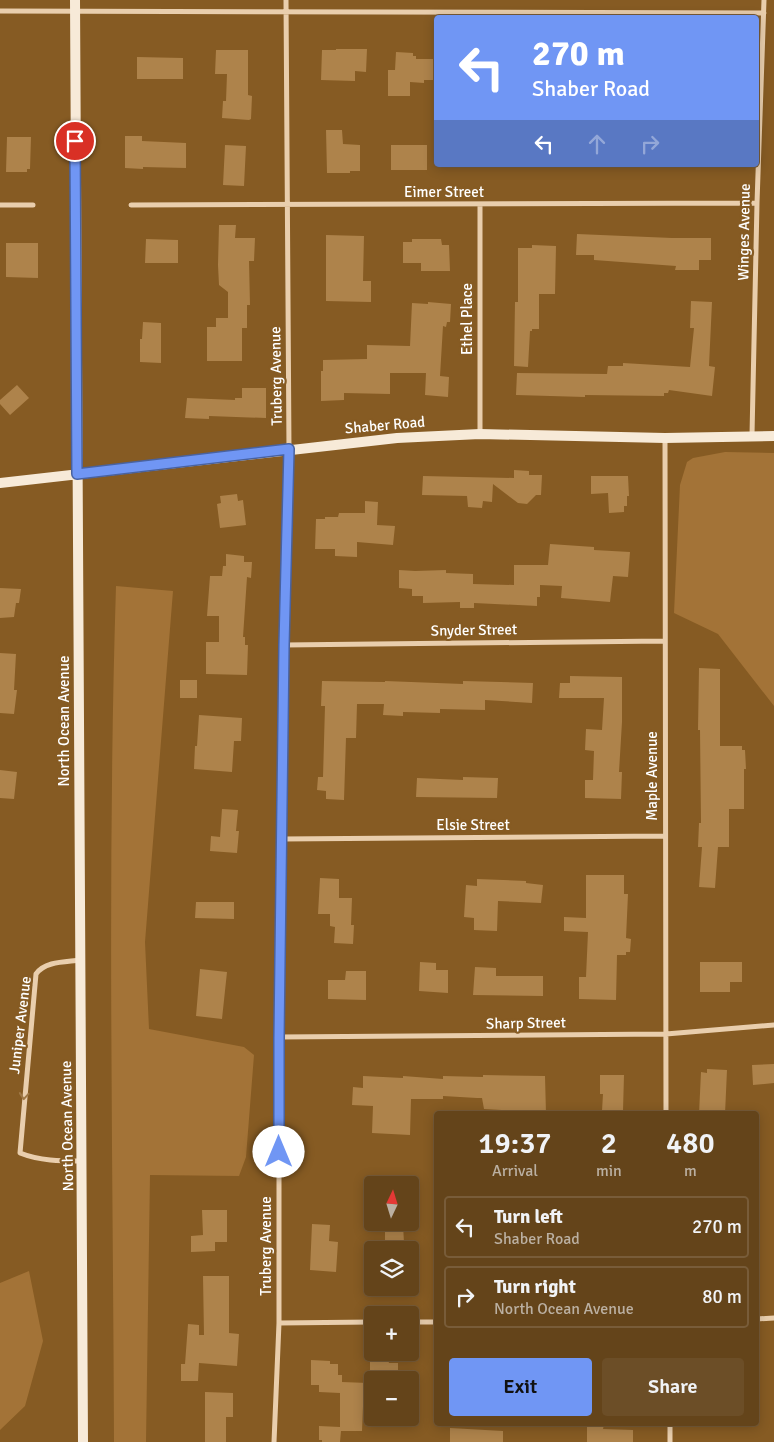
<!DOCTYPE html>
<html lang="en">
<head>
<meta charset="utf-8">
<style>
	:root { --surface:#64441a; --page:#6c4e27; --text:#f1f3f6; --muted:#bbb0a2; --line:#785c39; --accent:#7096f4 }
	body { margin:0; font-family:Signika,sans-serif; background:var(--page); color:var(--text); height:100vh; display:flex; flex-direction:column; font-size:19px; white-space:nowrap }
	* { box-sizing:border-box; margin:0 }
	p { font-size:16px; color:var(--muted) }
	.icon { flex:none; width:28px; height:28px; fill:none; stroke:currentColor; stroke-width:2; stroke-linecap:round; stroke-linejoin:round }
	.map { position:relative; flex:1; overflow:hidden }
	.drawer { position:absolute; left:434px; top:1111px; width:325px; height:315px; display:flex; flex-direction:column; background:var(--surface); border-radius:5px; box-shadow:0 2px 12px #0003,0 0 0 1px var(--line) }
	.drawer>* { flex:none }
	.banner { position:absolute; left:434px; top:15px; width:325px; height:152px; border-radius:5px; box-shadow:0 2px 12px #0003,0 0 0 1px var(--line); background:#7096f4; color:#fff; overflow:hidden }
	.needle { width:32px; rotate:4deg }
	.tools { position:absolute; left:364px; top:1176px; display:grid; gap:10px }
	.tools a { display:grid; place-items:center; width:55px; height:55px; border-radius:5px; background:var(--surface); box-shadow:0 2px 12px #0003,0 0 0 1px var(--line); font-size:25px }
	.pin { position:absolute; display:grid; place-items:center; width:42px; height:42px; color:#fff; margin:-21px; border:2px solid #fff; border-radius:50%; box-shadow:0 1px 5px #0007 }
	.me { position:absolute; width:55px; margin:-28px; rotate:0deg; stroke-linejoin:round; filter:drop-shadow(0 0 4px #0008) }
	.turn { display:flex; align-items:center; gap:18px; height:105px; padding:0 15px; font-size:22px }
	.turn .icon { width:65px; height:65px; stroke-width:2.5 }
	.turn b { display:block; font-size:35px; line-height:42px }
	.lanes { display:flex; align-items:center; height:48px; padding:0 15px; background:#0003; justify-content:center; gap:25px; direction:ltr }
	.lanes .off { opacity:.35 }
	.eta { display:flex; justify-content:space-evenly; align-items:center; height:85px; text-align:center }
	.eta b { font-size:30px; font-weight:600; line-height:35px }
	.button { display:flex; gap:10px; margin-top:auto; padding:10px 15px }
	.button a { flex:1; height:58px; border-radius:5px; background:var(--accent); color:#111; font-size:20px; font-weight:600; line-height:58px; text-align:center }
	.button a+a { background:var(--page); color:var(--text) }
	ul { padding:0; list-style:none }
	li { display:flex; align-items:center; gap:15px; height:62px; margin:0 10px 8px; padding:0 5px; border:2px solid var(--line); border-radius:5px }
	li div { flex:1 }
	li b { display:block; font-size:19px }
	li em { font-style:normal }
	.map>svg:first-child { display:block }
	.green { fill:#a37337 }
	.building { fill:#ae834b }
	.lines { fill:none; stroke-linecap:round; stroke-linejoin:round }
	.street { stroke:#e9cead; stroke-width:5 }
	.secondary { stroke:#f7ead8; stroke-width:10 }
	.oneway { stroke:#9f7846 }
	.route-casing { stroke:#49629f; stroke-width:12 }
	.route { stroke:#7096f4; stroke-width:9 }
	.labels { text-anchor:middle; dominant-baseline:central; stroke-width:4.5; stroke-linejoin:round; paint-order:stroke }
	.street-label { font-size:15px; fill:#fff; stroke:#865b23 }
</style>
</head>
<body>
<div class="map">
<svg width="774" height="1442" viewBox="0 0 774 1442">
	<rect width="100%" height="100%" fill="#865b23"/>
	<path class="green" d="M725 452 774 453V706L718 634 674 613 680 485 687 462 693 458Z
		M116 586 173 591 145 942 149 1029 244 1047 254 1055 246 1157 239 1176 150 1175 146 1442H114C113 1157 107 871 116 586Z
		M29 1271 43 1341 25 1406 0 1430V1283Z"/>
	<path class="building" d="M336 49H367L366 72 355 71V81L321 80 322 50H336Z
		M216 50H248V95L252 96 251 119 249 120 222 118 223 101H226L227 74H215Z
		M396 52 413 53V56H416V59H436V80H424V83L410 82V96H388V70H395Z
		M137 57 183 58V79H137Z
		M326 130H342L343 144 360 145V171H350V173H327Z
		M125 136H142V141L186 143V168L143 167V169L125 168Z
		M7 137H31L30 169H27V172H6Z
		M225 145 246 146 244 186 223 185Z
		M391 145H427V170H391Z
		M219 225H236L235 238H255L254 261H249L250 305H247V328H242V361H207V327H216V318H228V292L219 285 218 265Z
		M577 234 672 238H711V260H699V270H675L676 266 594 260V255H576Z
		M326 235 364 236 363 281H371V302L326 301Z
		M146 239 178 240V263H145Z
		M412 239H441L442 245H449L450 271H421V263H403V242H412Z
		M6 243H38V278L6 277Z
		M532 245 556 246 555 294H539V329H532V331H530L528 367 514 366 515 302H518V248H532Z
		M691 301 712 302 709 366 715 367 712 396 669 390 668 393H664V396L585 395V397L516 395 517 373 607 374 608 366H623V363L690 367 694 328H690Z
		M428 302 451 304 450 322H447L446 327 443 326 440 376 449 377 448 397 425 395 426 373H390V394L344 393V400L321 401V371H323V360L367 359V345L410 346 412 303 428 304Z
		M143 322 161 323V363L140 362V339H142Z
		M17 385 29 398 10 415 0 404V400Z
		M242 388H266V418L209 416V419L185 418 187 398 235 400V398H242Z
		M514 470 529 471V475H542L541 495H536L527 504 518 503 493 484 492 502 483 501 482 508 468 507 467 496 422 495 423 476 514 478Z
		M591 476H628L629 496H627V506H624V512L609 513 608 493 591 494Z
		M237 494 238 501 243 500 246 525 220 528 217 504 221 503 220 496Z
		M365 501 378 502 377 525 395 526 393 545 357 542V557L335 556V549H315L316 519H325V517H338L339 513H365Z
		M550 544 594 547V550L630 552 628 577 613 576 610 602 561 598 562 586 540 585V597H537V606L474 603V608H460V602L423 603V596H412V589L399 588V570L415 571 446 570V573L473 574V584L514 585V565H548Z
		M226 554 244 556V562H252L251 578 247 577 243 637H245V645H248L247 675 206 674V642H219V616H207L210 576H222L223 566H226Z
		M0 588 21 589 19 603H16L14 617 0 618Z
		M0 653 16 654 14 690H17L14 714 0 713Z
		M699 668 720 669V746H742V750H745L746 769H744V809H729V847H718L715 888 699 887 702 847H698L699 823H701L700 730H698Z
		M570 676 622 677V722L619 772H622L621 799 585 798V780H593L594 751 585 750 586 729 602 730 604 698H559L560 683H570Z
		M180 680H197V698H180Z
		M322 681 385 682V681L463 684V681L533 683 532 703 485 700V710L440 709V713L403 712V716L383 715 384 704H357L356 738H346L344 800 326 799V791L317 790 318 777H323L325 706H321Z
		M199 715 242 718 241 741H234L232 772 194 769 195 746H197Z
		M0 770 17 772 14 799 0 798Z
		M463 777 498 778 497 798 416 797 417 778 463 780Z
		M222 809 238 810 236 831H239L237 853 210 851 211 836 220 837Z
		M586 875H624V894H628L626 938 631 939 630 952H626V955H617L616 1000 579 999V977H586L588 932 564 931V917L586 918Z
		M320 878 339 879V898H352L351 925H354L353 944 334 943 335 927 330 926V914H318Z
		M477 879 526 881V883L543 885 541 903 498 901 497 931 474 930V918L464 917 466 885 477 886Z
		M196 902H234V919L195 918Z
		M420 962 436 963V970H448V993L419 991Z
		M700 962H742V982H730V992H700Z
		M475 967 496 968V976H543V996L473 995Z
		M200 969 227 972 222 1019 196 1016Z
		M346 971H366V1000L328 999V980H345Z
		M774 1064V1083L753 1085 752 1065Z
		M707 1069 727 1070 725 1114H699L701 1072 707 1073Z
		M483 1075 545 1076 546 1114H520V1111L484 1109 482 1098H477L443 1096V1099H411L410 1135 372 1133 373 1106 352 1105 353 1087 363 1088V1076L403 1078V1076L443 1079V1076L483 1077Z
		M600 1075H624L623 1111H602L603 1094H600Z
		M202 1210H227V1242H215V1251L191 1252V1236L203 1235Z
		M312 1224 330 1225 329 1241 338 1242 336 1272 310 1270Z
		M385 1224H403L404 1243H385Z
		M203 1276H229V1333L239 1334 237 1366 199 1363 198 1381H181V1364H185L188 1324 199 1325V1335H204Z
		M311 1360 330 1361V1364H338V1375H342V1382L368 1383 367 1407 363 1406 362 1431H341L340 1442H322V1440H319V1426L340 1427V1393L319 1392V1385H311Z
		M370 1360H388L389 1363H398V1380H370Z
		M205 1392 233 1393V1417H226V1442H205Z
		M587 1425H604L603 1429 633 1430V1442H587Z
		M450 1428 503 1431V1442H450Z"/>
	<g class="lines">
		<path class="street" d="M0 11 764 13
			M0 205H33
			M131 205 757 203
			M480 205V434
			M752 435 757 203 764 0
			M665 438 666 1114
			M284 645 664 641
			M282 839 665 836
			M80 960C66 962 45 961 36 974L20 1153C40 1161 60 1161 82 1161
			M279 1037 666 1034 774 1025
			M756 1319 774 1318
			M410 1322H436
			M279 1323 372 1322
			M670 1424V1442
			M274 1442 279 1323V1037L289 449 286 0"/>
		<path class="secondary" d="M75 0 83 1442
			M0 483 397 438 480 434 665 438 774 436"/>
	</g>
	<defs><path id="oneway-chevron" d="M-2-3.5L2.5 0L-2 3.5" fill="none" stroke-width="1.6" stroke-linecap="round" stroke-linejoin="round" transform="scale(1.25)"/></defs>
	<use class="oneway" href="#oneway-chevron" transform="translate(24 1096) rotate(95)"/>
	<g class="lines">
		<defs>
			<path id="route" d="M75 141 77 474 289 449 284 645 279 1038V1152"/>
		</defs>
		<use href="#route" class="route-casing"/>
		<use href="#route" class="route"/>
	</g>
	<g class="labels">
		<g class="street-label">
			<text x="444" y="192">Eimer Street</text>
			<text transform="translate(744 232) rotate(-89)">Winges Avenue</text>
			<text transform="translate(467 319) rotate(-90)">Ethel Place</text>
			<text transform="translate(276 376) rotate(-91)">Truberg Avenue</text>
			<text transform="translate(385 425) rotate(-5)">Shaber Road</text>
			<text transform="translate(474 630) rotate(-1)">Snyder Street</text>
			<text transform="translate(64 721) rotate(-90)">North Ocean Avenue</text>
			<text transform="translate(652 776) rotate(-90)">Maple Avenue</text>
			<text x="473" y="825">Elsie Street</text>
			<text transform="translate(526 1023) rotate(-1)">Sharp Street</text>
			<text transform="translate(20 1025) rotate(-83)">Juniper Avenue</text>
			<text transform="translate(67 1126) rotate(-91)">North Ocean Avenue</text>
			<text transform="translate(266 1246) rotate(-90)">Truberg Avenue</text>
		</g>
	</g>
</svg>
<div class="tools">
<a><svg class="needle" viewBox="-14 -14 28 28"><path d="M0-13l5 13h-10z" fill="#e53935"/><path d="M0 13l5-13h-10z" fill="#bbb0a2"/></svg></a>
<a><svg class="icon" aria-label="layers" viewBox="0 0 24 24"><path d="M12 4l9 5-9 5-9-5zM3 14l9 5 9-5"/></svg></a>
<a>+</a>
<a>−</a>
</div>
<div class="pin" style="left:75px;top:141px;background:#d93025"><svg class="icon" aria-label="arrive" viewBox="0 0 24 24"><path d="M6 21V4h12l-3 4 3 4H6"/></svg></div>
<svg class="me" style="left:279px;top:1152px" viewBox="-20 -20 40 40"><circle r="19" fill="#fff"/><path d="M0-13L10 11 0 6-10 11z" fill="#7096f4"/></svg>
<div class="banner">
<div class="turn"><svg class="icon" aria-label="left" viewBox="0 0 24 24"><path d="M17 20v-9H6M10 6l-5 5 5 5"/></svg><div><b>270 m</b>Shaber Road</div></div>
<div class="lanes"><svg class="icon" aria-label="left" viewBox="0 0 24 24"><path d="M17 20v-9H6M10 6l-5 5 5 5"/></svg><svg class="icon off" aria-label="ahead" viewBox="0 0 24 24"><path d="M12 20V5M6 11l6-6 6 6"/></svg><svg class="icon off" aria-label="right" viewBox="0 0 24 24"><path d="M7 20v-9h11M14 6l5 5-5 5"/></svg></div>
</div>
<section class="drawer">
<div class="eta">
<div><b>19:37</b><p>Arrival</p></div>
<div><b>2</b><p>min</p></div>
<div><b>480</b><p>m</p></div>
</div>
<ul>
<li><svg class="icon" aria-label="left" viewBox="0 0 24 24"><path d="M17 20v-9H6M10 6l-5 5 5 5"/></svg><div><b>Turn left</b><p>Shaber Road</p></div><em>270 m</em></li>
<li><svg class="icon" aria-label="right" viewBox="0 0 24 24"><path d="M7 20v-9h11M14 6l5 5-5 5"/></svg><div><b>Turn right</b><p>North Ocean Avenue</p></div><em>80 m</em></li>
</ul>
<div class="button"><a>Exit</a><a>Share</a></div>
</section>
</div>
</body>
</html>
